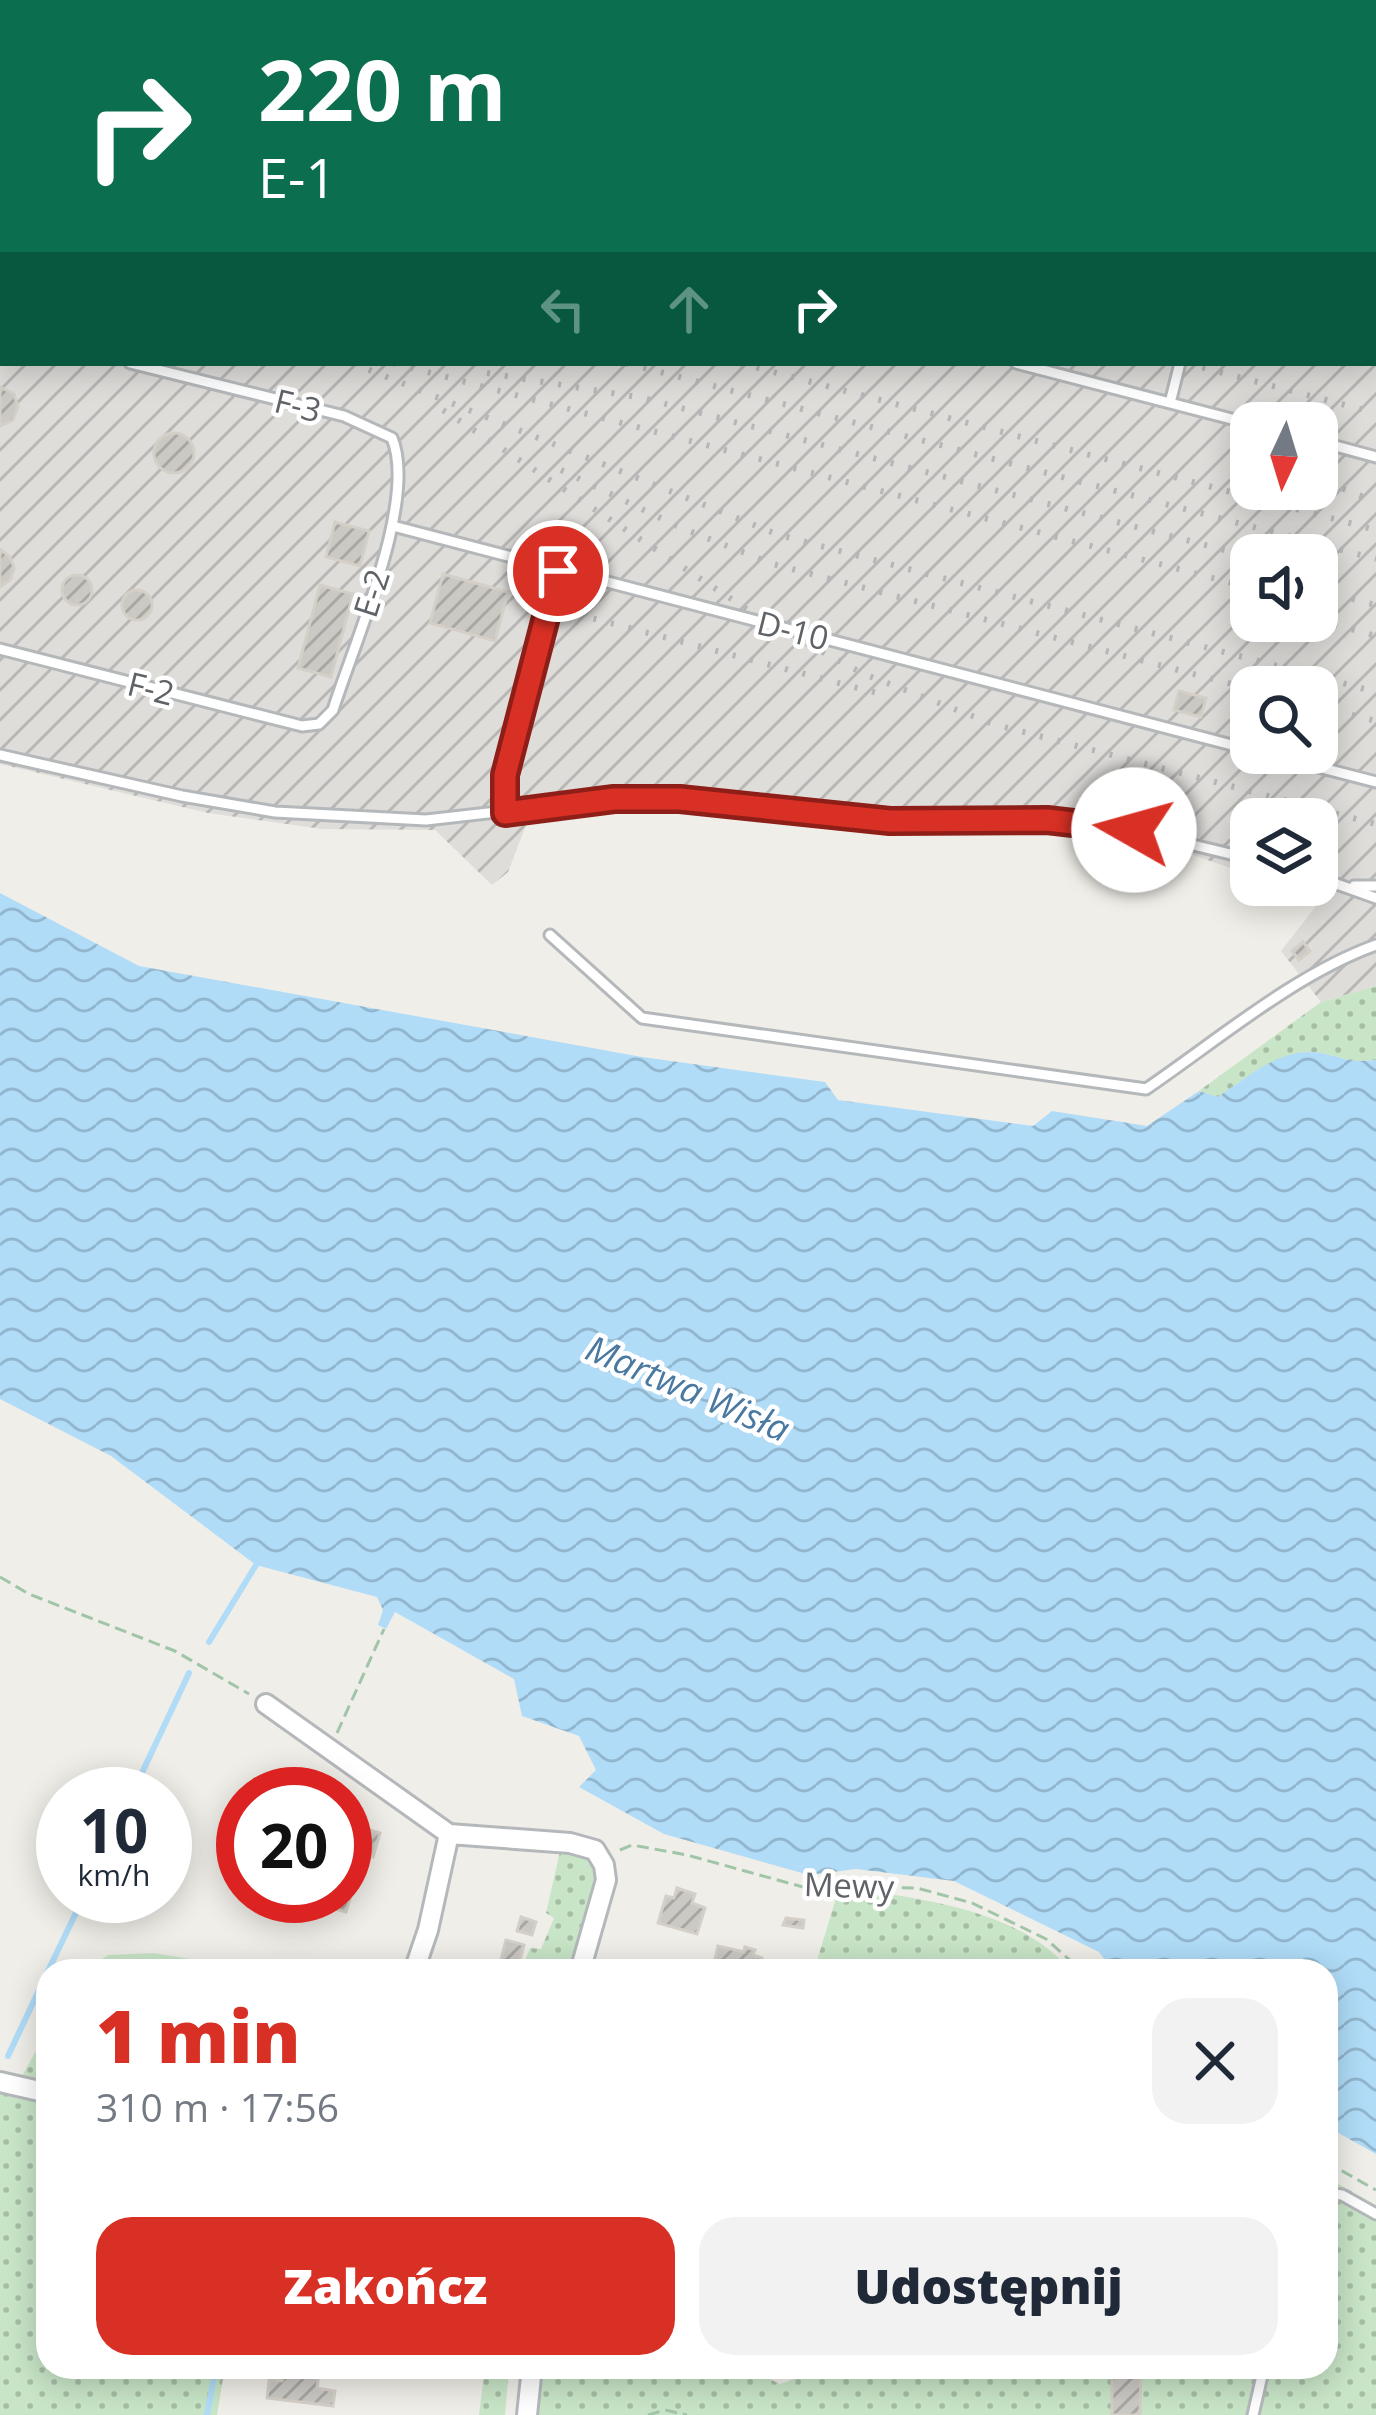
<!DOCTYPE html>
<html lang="pl">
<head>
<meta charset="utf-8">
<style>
	:root { --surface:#fff; --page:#f2f2f3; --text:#1f2937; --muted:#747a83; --accent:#d93025 }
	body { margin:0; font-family:"Open Sans",sans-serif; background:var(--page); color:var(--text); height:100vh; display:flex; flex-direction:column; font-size:45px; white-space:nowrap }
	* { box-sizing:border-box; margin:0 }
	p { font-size:39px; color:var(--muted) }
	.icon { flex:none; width:66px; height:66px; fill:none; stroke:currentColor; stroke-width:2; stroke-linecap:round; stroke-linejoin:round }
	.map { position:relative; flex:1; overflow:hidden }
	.panel { position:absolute; left:36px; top:1959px; width:1302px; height:420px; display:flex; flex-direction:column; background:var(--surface); border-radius:36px; box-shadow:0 6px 30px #0003 }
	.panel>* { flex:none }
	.top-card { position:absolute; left:0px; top:0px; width:1377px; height:366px; box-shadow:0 6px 30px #0003; background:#0b6e4f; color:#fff; overflow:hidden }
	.needle { width:78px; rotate:184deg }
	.controls { position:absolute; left:1230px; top:402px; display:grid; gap:24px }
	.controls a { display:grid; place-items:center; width:108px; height:108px; border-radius:24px; background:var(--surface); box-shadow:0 6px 30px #0003; font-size:60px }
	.speed { position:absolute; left:36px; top:1767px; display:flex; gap:24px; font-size:60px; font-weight:700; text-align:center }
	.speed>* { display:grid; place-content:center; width:156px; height:156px; border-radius:50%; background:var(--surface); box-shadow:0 6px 30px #0003; line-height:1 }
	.speed small { font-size:30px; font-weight:400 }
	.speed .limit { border:18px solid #d22; background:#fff; color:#111 }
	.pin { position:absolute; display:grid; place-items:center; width:102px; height:102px; color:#fff; margin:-51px; border:6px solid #fff; border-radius:50%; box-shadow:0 3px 12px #0007 }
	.me { position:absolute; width:132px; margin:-66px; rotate:277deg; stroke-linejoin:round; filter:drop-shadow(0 0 9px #0008) }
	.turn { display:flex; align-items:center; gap:42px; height:252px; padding:0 60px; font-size:54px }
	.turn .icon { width:156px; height:156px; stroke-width:2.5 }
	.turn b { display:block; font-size:84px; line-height:102px }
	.lanes { display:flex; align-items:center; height:114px; padding:0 60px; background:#0003; justify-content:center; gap:60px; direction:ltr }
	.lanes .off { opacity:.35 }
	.round { display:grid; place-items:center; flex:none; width:126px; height:126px; border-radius:36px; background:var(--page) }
	.overview { display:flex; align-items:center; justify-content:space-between; height:204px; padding:0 60px }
	h1 { font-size:72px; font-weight:800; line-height:90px; color:var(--accent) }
	.button { display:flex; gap:24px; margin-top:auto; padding:24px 60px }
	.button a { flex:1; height:138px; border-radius:36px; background:var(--accent); color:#fff; font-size:48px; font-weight:800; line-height:138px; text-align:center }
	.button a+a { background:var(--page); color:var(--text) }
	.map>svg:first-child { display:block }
	.industrial { fill:url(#industrial-furrows); fill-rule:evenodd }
	.grass { fill:url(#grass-dots) }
	.water { fill:url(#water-waves) }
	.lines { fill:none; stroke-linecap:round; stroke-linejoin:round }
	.stream { stroke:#b0dcf8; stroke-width:6 }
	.building { fill:url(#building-hatch); stroke:#d4cfc7; stroke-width:3 }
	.lane-casing { stroke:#b5b8bb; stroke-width:15 }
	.street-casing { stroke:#b5b8bb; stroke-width:24 }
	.path { stroke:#a0c5a9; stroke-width:3; stroke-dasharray:12 6; stroke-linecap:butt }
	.lane { stroke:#fff; stroke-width:9 }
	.street { stroke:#fff; stroke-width:18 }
	.rail { stroke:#b5b6b7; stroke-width:6; stroke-dasharray:3 15; stroke-linecap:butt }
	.route-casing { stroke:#8d1f18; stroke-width:30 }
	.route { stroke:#d93025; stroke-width:21 }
	.labels { text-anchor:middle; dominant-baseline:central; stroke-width:9; stroke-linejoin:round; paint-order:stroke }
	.street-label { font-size:33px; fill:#5f6367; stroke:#fff }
	.water-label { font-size:36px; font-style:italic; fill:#4978a1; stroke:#fff }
</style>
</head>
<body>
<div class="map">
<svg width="1376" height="2415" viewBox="0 0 1376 2415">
	<defs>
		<pattern id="industrial-furrows" width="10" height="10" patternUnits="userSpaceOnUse" patternTransform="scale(3)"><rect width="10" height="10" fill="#dfddda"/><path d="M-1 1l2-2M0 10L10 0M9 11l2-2" fill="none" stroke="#b8b7b5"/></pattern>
		<pattern id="grass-dots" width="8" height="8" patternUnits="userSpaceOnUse" patternTransform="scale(3)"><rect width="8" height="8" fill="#c8e5c7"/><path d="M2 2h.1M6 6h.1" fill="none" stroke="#a6bda5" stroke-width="1.8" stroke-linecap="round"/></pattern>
		<pattern id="water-waves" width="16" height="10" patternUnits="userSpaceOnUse" patternTransform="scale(3)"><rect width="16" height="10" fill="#b0dcf8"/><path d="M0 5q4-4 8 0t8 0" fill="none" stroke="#92b6cd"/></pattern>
		<pattern id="building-hatch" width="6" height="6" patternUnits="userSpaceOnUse" patternTransform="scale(3)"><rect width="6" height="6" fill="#cbc9c4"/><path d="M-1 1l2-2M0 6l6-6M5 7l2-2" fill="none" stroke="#a8a7a3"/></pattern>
	</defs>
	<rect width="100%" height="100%" fill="#f0eee8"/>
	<path class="industrial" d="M0 0H1376V986L1321 1002 1281 951 1316 906 1315 892 1290 885H1317V819H1251V875L1155 842 1070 830 893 833 745 815 616 808 528 820 508 872 492 885 435 830 322 829 208 813 0 764ZM3 3H1374V363H3ZM1251 423H1317V489H1251ZM1251 555H1317V621H1251ZM1251 687H1317V753H1251Z"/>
	<path class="grass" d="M1376 986V1060C1345 1063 1347 1058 1321 1053 1282 1047 1248 1077 1218 1097L1199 1091 1321 1002Z
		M560 1852 589 1856C609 1892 582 1935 569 1971H521L530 1948 541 1949 554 1918 546 1913Z
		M883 1893C950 1904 1025 1917 1071 1971H842V1967L816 1964 837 1895Z
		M154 1953 190 1959 208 1971H84L108 1955Z
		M48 2029V2087L20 2080Z
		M0 2090 48 2101V2367H225L217 2415H0Z
		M1326 2177 1376 2205V2415H535L539 2367H617L628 2379 642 2367H744L780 2384 800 2377 805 2367H1326Z
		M485 2367H509L505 2415H479Z"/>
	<path class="water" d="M0 893 139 966 642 1057 825 1082 838 1100 1033 1126 1052 1111 1147 1126 1199 1091 1218 1097C1248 1077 1282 1046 1321 1053 1347 1058 1345 1063 1376 1060V2154L1326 2126V1971H1113L1099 1952 954 1881 856 1869 809 1875 664 1834 579 1787 596 1770 579 1736 522 1716 514 1679 395 1612 386 1629 378 1625 383 1610 377 1597 256 1565 111 1456 0 1399Z"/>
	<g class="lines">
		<path class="stream" d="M209 1642 256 1565
			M132 1794 189 1673
			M48 1971 84 1896
			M8 2056 48 1971
			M207 2415 216 2367"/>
	</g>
	<path class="building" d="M191 0H283V1L192 3Z
		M1143 0H1204L1208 1 1142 3Z
		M0 387 14 394 18 407 13 420 0 426Z
		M154 453a20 20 0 1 1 40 0a20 20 0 1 1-40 0Z
		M335 522 369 531 360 566 326 557Z
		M0 549 10 557 14 568 10 580 0 587Z
		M443 574 508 592 495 641 430 623Z
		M62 590a15 15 0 1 1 30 0a15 15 0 1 1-30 0Z
		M320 585 353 594 331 677 298 668Z
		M122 605a15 15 0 1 1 30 0a15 15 0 1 1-30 0Z
		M1179 691 1206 698 1201 717 1174 710Z
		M1303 942 1310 951 1299 960 1292 951Z
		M347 1823 380 1833 373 1857 345 1848Z
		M677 1888 695 1894 692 1903 705 1908 697 1934 658 1923 666 1896 674 1898Z
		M326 1896 350 1899 346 1912 323 1906Z
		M521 1917 536 1922 532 1935 517 1931Z
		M786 1918 804 1920 803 1928 783 1925Z
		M506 1940 524 1945 517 1971H498Z
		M718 1946 744 1952 745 1947 755 1950 753 1955 762 1958 758 1971 715 1959Z
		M284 2367H320L317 2388 335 2391 333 2406 267 2398 269 2380 282 2381Z
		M356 2367H387L386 2375 356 2371Z
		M1112 2367H1141L1140 2415H1112Z"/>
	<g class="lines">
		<defs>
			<path id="lane" d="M363 3 364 0
				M921 3 922 0
				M1267 3 1268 0
				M0 97 3 98
				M0 331H3
				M1016 363 1251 424
				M1170 403 1180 363
				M1317 441 1376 457
				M393 526 1251 750
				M0 649 302 726 319 724 333 710C354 643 418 500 392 438L344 416 130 363
				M1264 753 1376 782
				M0 755 182 796 275 812 426 820 613 799H680L890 821 1047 820 1106 824 1251 859
				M505 813V775L558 571
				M1317 877 1376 898
				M1354 886H1376
				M550 935 642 1018 1146 1089C1218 1040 1295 974 1376 945
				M1326 2193 1342 2195 1376 2214
				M1253 2415 1264 2367"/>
			<path id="street" d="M266 1704 449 1834 570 1843 595 1850 604 1865 606 1880 580 1971
				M414 1971 428 1930 449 1834
				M0 2082 48 2093
				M527 2415 532 2367"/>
		</defs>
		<use href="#lane" class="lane-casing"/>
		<use href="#street" class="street-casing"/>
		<path class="path" d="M0 1577 29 1594 175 1651 249 1694
			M337 1733 384 1629
			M620 1850 632 1845 687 1855 803 1887 917 1888 972 1903 1046 1939 1082 1971
			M1326 2162 1376 2190
			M648 2415 665 2410 687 2415"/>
		<use href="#lane" class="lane"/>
		<use href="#street" class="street"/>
		<path class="rail" d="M0 155 3 156
			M0 185 3 186
			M0 245H3
			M352 363 779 535 1376 692
			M393 363 1251 588
			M626 363 1376 559
			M739 363 1376 530
			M1185 363 1376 413
			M487 373 643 398 1251 557
			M443 410 768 623 864 674 993 724 1376 824
			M561 470 679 527 773 564 1251 689
			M1326 482 1376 502
			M1317 590 1376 605
			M576 614 877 693
			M1317 620 1376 636
			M1317 706 1376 721"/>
	</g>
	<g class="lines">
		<defs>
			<path id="route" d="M558 571 505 775V813L614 799H680L890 821 1047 820 1134 830"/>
		</defs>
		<use href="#route" class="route-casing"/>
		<use href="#route" class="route"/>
	</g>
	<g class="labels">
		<g class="street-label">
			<text transform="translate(298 405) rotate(14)">F-3</text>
			<text transform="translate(371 593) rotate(-72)">E-2</text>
			<text transform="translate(793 630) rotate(14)">D-10</text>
			<text transform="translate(151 688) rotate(14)">F-2</text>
			<text transform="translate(849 1885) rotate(2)">Mewy</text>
		</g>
		<g class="water-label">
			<text transform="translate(688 1388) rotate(23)">Martwa Wisła</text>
		</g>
	</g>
</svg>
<div class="controls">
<a><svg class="needle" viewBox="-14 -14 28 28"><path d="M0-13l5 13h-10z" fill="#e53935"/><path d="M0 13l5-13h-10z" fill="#747a83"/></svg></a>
<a><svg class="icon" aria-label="sound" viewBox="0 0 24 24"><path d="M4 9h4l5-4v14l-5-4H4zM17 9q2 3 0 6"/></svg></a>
<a><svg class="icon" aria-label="search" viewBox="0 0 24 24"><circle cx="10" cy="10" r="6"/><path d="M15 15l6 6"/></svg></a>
<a><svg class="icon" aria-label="layers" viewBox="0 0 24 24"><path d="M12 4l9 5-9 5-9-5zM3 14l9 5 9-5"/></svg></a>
</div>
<div class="speed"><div>10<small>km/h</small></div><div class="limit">20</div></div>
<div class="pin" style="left:558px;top:571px;background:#d93025"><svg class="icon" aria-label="arrive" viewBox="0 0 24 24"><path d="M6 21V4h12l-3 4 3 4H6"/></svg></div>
<svg class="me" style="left:1134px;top:830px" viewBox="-20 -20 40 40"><circle r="19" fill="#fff"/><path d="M0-13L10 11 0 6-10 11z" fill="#d93025"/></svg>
<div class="top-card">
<div class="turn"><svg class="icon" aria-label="right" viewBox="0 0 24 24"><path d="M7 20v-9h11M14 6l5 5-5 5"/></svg><div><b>220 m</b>E-1</div></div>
<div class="lanes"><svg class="icon off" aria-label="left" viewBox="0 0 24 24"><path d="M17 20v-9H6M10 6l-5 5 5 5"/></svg><svg class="icon off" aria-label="ahead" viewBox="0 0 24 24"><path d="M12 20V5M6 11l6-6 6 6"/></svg><svg class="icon" aria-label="right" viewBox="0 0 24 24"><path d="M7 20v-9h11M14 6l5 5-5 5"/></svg></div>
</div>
<section class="panel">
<div class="overview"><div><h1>1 min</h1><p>310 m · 17:56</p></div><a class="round"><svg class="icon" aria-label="close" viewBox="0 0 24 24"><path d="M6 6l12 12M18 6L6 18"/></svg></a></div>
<div class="button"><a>Zakończ</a><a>Udostępnij</a></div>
</section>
</div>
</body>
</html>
